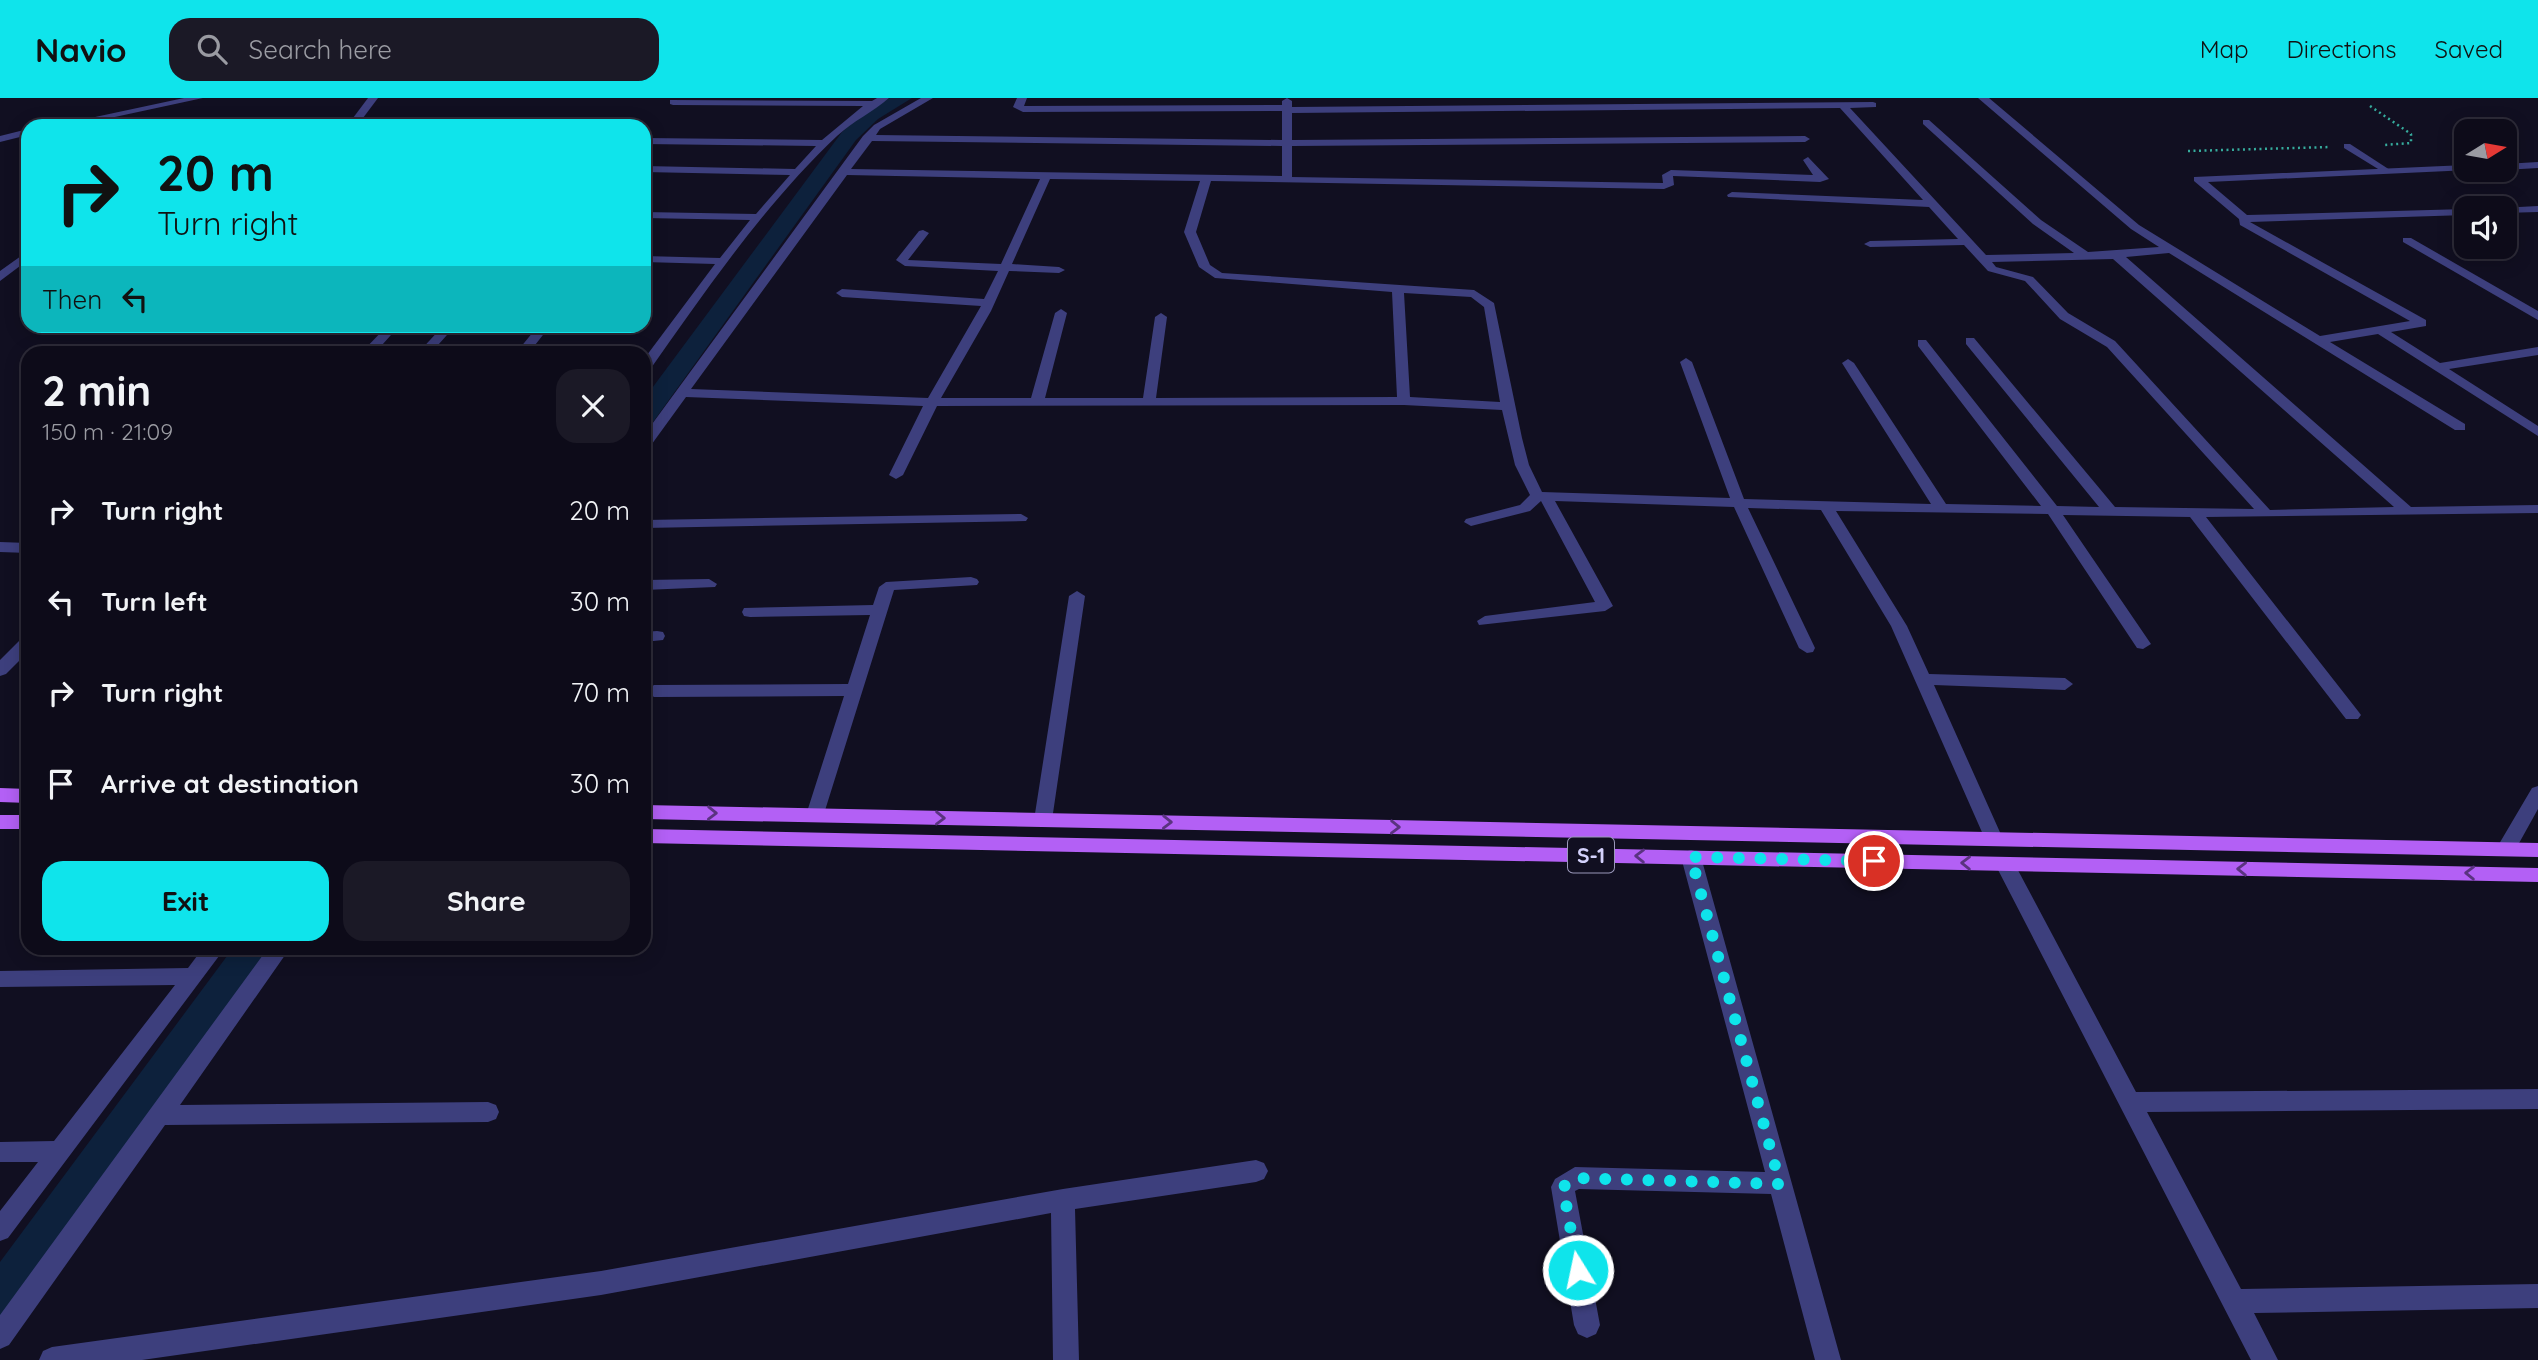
<!DOCTYPE html>
<html lang="en">
<head>
<meta charset="utf-8">
<style>
	:root { --surface:#0d0b19; --page:#1b1926; --text:#f1f3f6; --muted:#9a9ba2; --line:#2d2b38; --accent:#0fe4eb }
	body { margin:0; font-family:Quicksand,sans-serif; background:var(--page); color:var(--text); height:100vh; display:flex; flex-direction:column; font-size:26px; white-space:nowrap }
	* { box-sizing:border-box; margin:0 }
	p { font-size:23px; color:var(--muted) }
	.icon { flex:none; width:38px; height:38px; fill:none; stroke:currentColor; stroke-width:2; stroke-linecap:round; stroke-linejoin:round }
	.map { position:relative; flex:1; overflow:hidden }
	.panel { position:absolute; left:21px; top:248px; width:630px; height:609px; display:flex; flex-direction:column; background:var(--surface); border-radius:21px; box-shadow:0 4px 18px #0003,0 0 0 2px var(--line) }
	.panel>* { flex:none }
	.banner { position:absolute; left:21px; top:21px; width:630px; height:214px; border-radius:21px; box-shadow:0 4px 18px #0003,0 0 0 2px var(--line); background:#0fe4eb; color:#111; overflow:hidden }
	.needle { width:46px; rotate:79deg }
	.tools { position:absolute; left:2454px; top:21px; display:grid; gap:14px }
	.tools a { display:grid; place-items:center; width:63px; height:63px; border-radius:14px; background:var(--surface); box-shadow:0 4px 18px #0003,0 0 0 2px var(--line); font-size:35px }
	.pin { position:absolute; display:grid; place-items:center; width:60px; height:60px; color:#fff; margin:-30px; border:4px solid #fff; border-radius:50%; box-shadow:0 2px 7px #0007 }
	.me { position:absolute; width:77px; margin:-38px; rotate:350deg; stroke-linejoin:round; filter:drop-shadow(0 0 5px #0008) }
	.turn { display:flex; align-items:center; gap:24px; height:147px; padding:0 21px; font-size:32px }
	.turn .icon { width:91px; height:91px; stroke-width:2.5 }
	.turn b { display:block; font-size:49px; line-height:60px }
	.then { display:flex; align-items:center; height:66px; padding:0 21px; background:#0003; gap:14px; font-size:26px }
	.round { display:grid; place-items:center; flex:none; width:74px; height:74px; border-radius:21px; background:var(--page) }
	.summary { display:flex; align-items:center; justify-content:space-between; height:119px; padding:0 21px }
	h1 { font-size:42px; font-weight:700; line-height:52px }
	.button { display:flex; gap:14px; margin-top:auto; padding:14px 21px }
	.button a { flex:1; height:80px; border-radius:21px; background:var(--accent); color:#111; font-size:28px; font-weight:700; line-height:80px; text-align:center }
	.button a+a { background:var(--page); color:var(--text) }
	ul { padding:0; list-style:none }
	li { display:flex; align-items:center; gap:21px; height:91px; padding:0 21px }
	li div { flex:1 }
	li b { display:block; font-size:26px }
	li em { font-style:normal }
	header { display:flex; align-items:center; gap:42px; box-sizing:border-box; height:98px; padding:0 35px; background:var(--accent); color:#111 }
	header strong { font-size:33px }
	nav { display:flex; gap:38px; margin-inline-start:auto; font-size:24px }
	.search { width:490px; height:63px; background:var(--page); display:flex; align-items:center; gap:18px; box-sizing:border-box; padding:0 24px; border-radius:21px; color:var(--muted); font-size:26px }
	.map>svg:first-child { display:block }
	.lines { fill:none; stroke-linecap:round; stroke-linejoin:round }
	.canal { fill:#0d213c; fill-rule:evenodd }
	.path { stroke:#36ac9d; stroke-width:2.5; stroke-dasharray:2 3.5; stroke-linecap:butt }
	.service { fill:#3d3f7d; fill-rule:evenodd }
	.minor { fill:#3d3f7d; fill-rule:evenodd }
	.primary { fill:#b360f5; fill-rule:evenodd }
	.oneway { stroke:#5a3380 }
	.route { stroke:#0fe4eb; stroke-width:12; stroke-dasharray:0 21.6 }
	.labels { text-anchor:middle; dominant-baseline:central; stroke-width:7; stroke-linejoin:round; paint-order:stroke }
	.shield { fill:#110f21; stroke:#9a98ba; stroke-width:2 }
	.shield-label { font-size:21px; font-weight:bold; fill:#d4d2fc }
</style>
</head>
<body>
<header>
<strong>Navio</strong>
<div class="search"><svg class="icon" aria-label="search" viewBox="0 0 24 24"><circle cx="10" cy="10" r="6"/><path d="M15 15l6 6"/></svg>Search here</div>
<nav><a>Map</a><a>Directions</a><a>Saved</a></nav>
</header>
<div class="map">
<svg width="2538" height="1262" viewBox="0 0 2538 1262">
	<rect width="100%" height="100%" fill="#110f21"/>
	<g class="lines">
		<path class="canal" d="M890 0H912L878 21 856 42 653 324 644 327V301L842 34 866 13Z
			M233 850H274L17 1219 0 1226V1164Z"/>
		<path class="path" d="M2370 8 2411 36V45L2384 47
			M2188 53 2330 49"/>
		<path class="service" d="M2344 46H2350L2390 72 2383 74 2344 50Z"/>
		<path class="minor" d="M184 0H203L73 28H53Z
			M368 0H378L357 28H347Z
			M877 0H889C873 14 853 23 837 38 765 106 706 192 649 273L644 274V261L715 166 644 164V158L720 160 750 122 644 120V114L756 116 790 77 644 74V68L795 71 816 48 644 46V40L822 42 863 8 673 7 670 6V2L872 3Z
			M921 0H933L880 31 876 37 1282 42V13L1023 14 1013 9 1017 0H1027L1024 8 1282 7V3L1287 0 1292 3V9L1873 4 1876 5V9L1850 10 1986 157 2074 155 2033 126 1923 26V22H1929L2041 122 2088 154 2159 149 2131 131 1978 0H1989L2139 127 2320 238 2410 223 2240 127 2239 121 2194 83V79L2466 67V72H2470L2208 84 2247 117 2466 111V117L2250 124 2426 222V228L2391 234 2440 265 2538 249V257L2449 271 2538 328V338L2378 236 2330 244 2465 326V332H2455L2169 155 2126 159 2411 409 2538 407V415L2206 419 2358 613 2361 617 2358 621H2346L2190 419 2063 417 2151 546 2143 551 2137 550 2048 416 1836 413 1907 528 1929 576 2065 580 2073 586 2065 592 1934 587 2003 741 2001 746H1987L1985 741 1891 528 1821 412 1748 410 1815 550 1813 554 1807 555 1799 550 1734 409 1555 403 1613 508 1605 513 1479 527 1477 523 1485 518 1595 504 1541 403 1530 413 1471 428 1464 424 1466 421 1520 407 1530 397 1515 367 1502 312 1404 307 937 308 903 377 896 381 889 377 923 308 686 299 649 350 644 351V337L863 38 874 27ZM1840 10 1923 102 1732 94 1727 97 1728 99 1929 109 1958 141 1870 143 1864 146 1870 149 1964 147 1988 173 2025 183 2060 221 2107 249 2254 411 2115 409 1974 240H1966V246L2099 409 2057 408 1926 242H1918V248L2041 408 1946 406 1854 265 1848 261 1842 265 1931 406 1744 401 1692 264 1686 260 1680 264 1730 400 1542 394 1529 367 1522 340 1494 205 1474 192 1222 175 1210 167 1196 134 1211 83 1664 91 1674 87 1673 78 1820 84 1829 81 1808 59 1803 62 1813 77 1671 72 1662 77 1663 85 1292 79V48L1805 44 1810 41 1805 38 1292 42V15ZM872 43 1282 48V78L851 71ZM847 77 1040 81 1001 166 908 162 929 135 923 132 919 133 896 162 905 168 998 173 984 201 842 191 836 195 842 199 981 208 928 300 691 291ZM1050 81 1200 83 1184 134 1199 169 1215 180 1392 194 1397 299 1156 300 1167 219 1161 215 1155 219 1143 300H1045L1067 215 1061 211 1055 215 1031 300H941L991 213 1009 173 1059 175 1065 172 1059 169 1012 166ZM2113 161 2394 409 2270 412 2115 243 2068 215 2033 179 1996 169 1992 164ZM1404 195 1471 199 1484 209 1500 304 1410 299Z
			M28 31V37L0 44V38Z
			M2538 64V70L2504 72H2503L2504 66Z
			M2538 108V114L2504 115V110H2500Z
			M2403 140H2411L2538 213V222L2403 144Z
			M28 153V162L0 183V173Z
			M387 228H399L374 256H360Z
			M443 228H455L430 256H417Z
			M538 228H550L528 256H515Z
			M1021 416 1028 420 1026 423 644 430V422Z
			M0 444 28 445V455L0 454Z
			M971 479 977 481 979 484 977 487 894 492 822 722H808L806 717 844 598 654 599 645 593 654 587 848 586 870 517 750 519 744 518 742 514 744 510 873 507 879 489 886 484Z
			M709 481 717 486 715 489 644 492V482Z
			M1077 493 1085 498 1052 722 1050 727H1036L1034 722 1069 498Z
			M657 533 663 534 665 538 663 542 644 544V534Z
			M28 539V554L6 576 0 578V562L22 540Z
			M2538 688V711L2513 756H2499L2496 751 2499 746 2532 690Z
			M1691 752 1698 754 1701 759 1841 1262H1815L1771 1096 1579 1091 1575 1093 1600 1227 1596 1236 1587 1240 1578 1236 1574 1227 1551 1089 1555 1081 1575 1069 1765 1074 1681 759 1684 754Z
			M2005 759 2012 761 2136 994 2538 991V1011L2147 1014 2241 1191 2538 1186V1210L2254 1215 2278 1262H2251L1995 766 1998 761Z
			M203 850H225L8 1140 0 1143V1113L38 1064H0V1044L54 1043 175 887 0 889V873L188 870Z
			M268 850H290L180 1007 488 1004 496 1007 499 1014 496 1021 488 1024 165 1027 9 1247 0 1251V1217Z
			M1256 1062 1264 1065 1268 1073 1264 1081 1256 1084 1075 1111 1079 1262H1053L1051 1115 601 1197 142 1262H39L43 1253 52 1249 601 1173 1063 1091Z"/>
		<path class="primary" d="M0 690 28 691V705L0 704Z
			M644 707 2538 745V759L644 721Z
			M0 717H28V731H0Z
			M644 731 2538 770V784L644 745Z"/>
	</g>
	<defs><path id="oneway-chevron" d="M-2-3.5L2.5 0L-2 3.5" fill="none" stroke-width="1.6" stroke-linecap="round" stroke-linejoin="round" transform="scale(1.75)"/></defs>
	<g class="oneway">
		<use href="#oneway-chevron" transform="translate(712 715) rotate(1)"/>
		<use href="#oneway-chevron" transform="translate(940 720) rotate(1)"/>
		<use href="#oneway-chevron" transform="translate(1167 724) rotate(1)"/>
		<use href="#oneway-chevron" transform="translate(1395 729) rotate(1)"/>
		<use href="#oneway-chevron" transform="translate(1640 758) rotate(-179)"/>
		<use href="#oneway-chevron" transform="translate(1966 765) rotate(-179)"/>
		<use href="#oneway-chevron" transform="translate(2242 771) rotate(-179)"/>
		<use href="#oneway-chevron" transform="translate(2470 775) rotate(-179)"/>
	</g>
	<g class="lines">
		<path class="route" d="M1578 1172 1563 1089 1575 1080 1780 1086 1691 759 1874 763"/>
	</g>
	<g class="labels">
		<rect class="shield" x="1568" y="739.5" width="46" height="35" rx="5"/>
		<g class="shield-label">
			<text x="1591" y="757">S-1</text>
		</g>
	</g>
</svg>
<div class="tools">
<a><svg class="needle" viewBox="-14 -14 28 28"><path d="M0-13l5 13h-10z" fill="#e53935"/><path d="M0 13l5-13h-10z" fill="#9a9ba2"/></svg></a>
<a><svg class="icon" aria-label="sound" viewBox="0 0 24 24"><path d="M4 9h4l5-4v14l-5-4H4zM17 9q2 3 0 6"/></svg></a>
</div>
<div class="pin" style="left:1874px;top:763px;background:#d93025"><svg class="icon" aria-label="arrive" viewBox="0 0 24 24"><path d="M6 21V4h12l-3 4 3 4H6"/></svg></div>
<svg class="me" style="left:1578px;top:1172px" viewBox="-20 -20 40 40"><circle r="17" fill="#0fe4eb" stroke="#fff" stroke-width="3"/><path d="M0-11L8 9 0 5-8 9z" fill="#fff"/></svg>
<div class="banner">
<div class="turn"><svg class="icon" aria-label="right" viewBox="0 0 24 24"><path d="M7 20v-9h11M14 6l5 5-5 5"/></svg><div><b>20 m</b>Turn right</div></div>
<div class="then">Then<svg class="icon" aria-label="left" viewBox="0 0 24 24"><path d="M17 20v-9H6M10 6l-5 5 5 5"/></svg></div>
</div>
<section class="panel">
<div class="summary"><div><h1>2 min</h1><p>150 m · 21:09</p></div><a class="round"><svg class="icon" aria-label="close" viewBox="0 0 24 24"><path d="M6 6l12 12M18 6L6 18"/></svg></a></div>
<ul>
<li><svg class="icon" aria-label="right" viewBox="0 0 24 24"><path d="M7 20v-9h11M14 6l5 5-5 5"/></svg><div><b>Turn right</b></div><em>20 m</em></li>
<li><svg class="icon" aria-label="left" viewBox="0 0 24 24"><path d="M17 20v-9H6M10 6l-5 5 5 5"/></svg><div><b>Turn left</b></div><em>30 m</em></li>
<li><svg class="icon" aria-label="right" viewBox="0 0 24 24"><path d="M7 20v-9h11M14 6l5 5-5 5"/></svg><div><b>Turn right</b></div><em>70 m</em></li>
<li><svg class="icon" aria-label="arrive" viewBox="0 0 24 24"><path d="M6 21V4h12l-3 4 3 4H6"/></svg><div><b>Arrive at destination</b></div><em>30 m</em></li>
</ul>
<div class="button"><a>Exit</a><a>Share</a></div>
</section>
</div>
</body>
</html>
